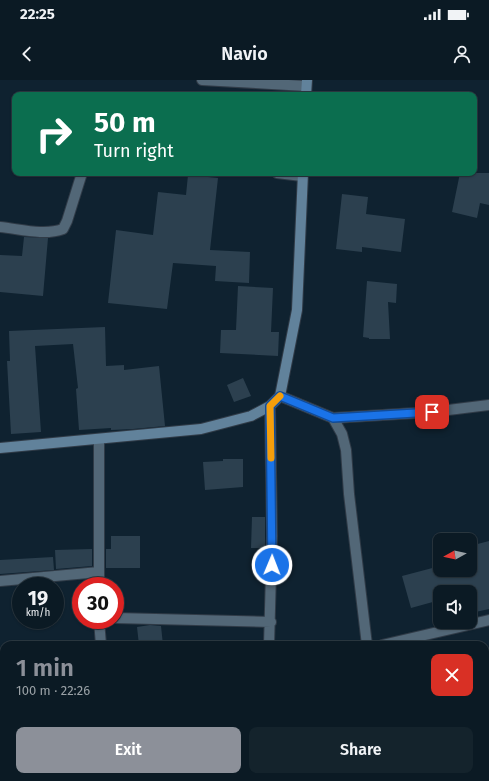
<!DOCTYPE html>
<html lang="en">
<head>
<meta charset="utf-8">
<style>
	:root { --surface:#0b1a24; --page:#14232c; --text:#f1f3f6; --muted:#9aa1a6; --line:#2b3841; --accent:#8c9099 }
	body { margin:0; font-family:"Fira Sans",sans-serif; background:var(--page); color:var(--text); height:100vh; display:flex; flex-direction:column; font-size:15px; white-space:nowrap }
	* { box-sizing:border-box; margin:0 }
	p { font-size:13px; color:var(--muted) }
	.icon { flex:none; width:22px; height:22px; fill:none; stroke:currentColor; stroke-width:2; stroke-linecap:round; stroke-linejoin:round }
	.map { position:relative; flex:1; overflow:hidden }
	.sheet { position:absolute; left:0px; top:561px; width:489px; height:140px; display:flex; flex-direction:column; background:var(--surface); border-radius:12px 12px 0 0; box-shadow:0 1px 3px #0004,0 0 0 1px var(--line) }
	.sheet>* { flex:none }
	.top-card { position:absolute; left:12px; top:12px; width:465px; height:84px; border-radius:8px; box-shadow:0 1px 3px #0004,0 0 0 1px var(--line); background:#0b6e4f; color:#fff; overflow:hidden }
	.needle { width:26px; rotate:262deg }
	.tools { position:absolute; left:433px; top:453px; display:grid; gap:8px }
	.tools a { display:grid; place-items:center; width:44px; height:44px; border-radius:8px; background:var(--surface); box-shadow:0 1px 3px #0004,0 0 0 1px var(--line); font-size:20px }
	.speed { position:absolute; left:12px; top:497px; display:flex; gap:8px; font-size:20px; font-weight:700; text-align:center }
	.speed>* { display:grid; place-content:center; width:52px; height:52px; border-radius:50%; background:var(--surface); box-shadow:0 1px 3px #0004,0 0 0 1px var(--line); line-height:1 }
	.speed small { font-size:10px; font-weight:400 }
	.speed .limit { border:6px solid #d22; background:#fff; color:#111 }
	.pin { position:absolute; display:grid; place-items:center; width:34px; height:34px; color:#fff; margin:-17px; border-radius:8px; box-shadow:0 2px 6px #0006 }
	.me { position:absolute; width:44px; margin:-22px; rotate:1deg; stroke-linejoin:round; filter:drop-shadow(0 0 3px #0008) }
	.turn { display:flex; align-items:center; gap:14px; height:84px; padding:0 16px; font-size:18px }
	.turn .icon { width:52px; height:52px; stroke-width:2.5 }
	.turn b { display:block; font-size:28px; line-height:34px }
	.round { display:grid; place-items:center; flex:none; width:42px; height:42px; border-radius:8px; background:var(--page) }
	.summary { display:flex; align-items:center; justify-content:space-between; height:68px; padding:0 16px }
	h1 { font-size:24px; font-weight:600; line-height:30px; color:var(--accent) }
	.cta { display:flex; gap:8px; margin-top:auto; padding:8px 16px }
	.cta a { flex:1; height:46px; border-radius:8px; background:var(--accent); color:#fff; font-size:16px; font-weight:600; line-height:46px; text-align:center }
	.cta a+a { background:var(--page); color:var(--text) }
	.status { display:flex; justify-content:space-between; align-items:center; height:28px; padding:0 20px; background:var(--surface); direction:ltr }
	.status svg { height:11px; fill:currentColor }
	header { display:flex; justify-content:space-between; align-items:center; height:52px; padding:0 16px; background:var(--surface); font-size:18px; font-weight:600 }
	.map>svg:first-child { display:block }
	.building { fill:#2c404f }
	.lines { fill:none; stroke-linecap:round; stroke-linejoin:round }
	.lane-casing { stroke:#303b47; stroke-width:12 }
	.street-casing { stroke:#303b47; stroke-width:12 }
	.secondary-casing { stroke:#303b47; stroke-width:12 }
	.lane { stroke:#526777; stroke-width:10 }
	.street { stroke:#526777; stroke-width:10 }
	.secondary { stroke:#61829b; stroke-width:10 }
	.route-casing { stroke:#114b97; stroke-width:10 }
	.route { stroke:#1a73e8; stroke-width:7 }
	.slow { stroke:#f59e0b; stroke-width:7 }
</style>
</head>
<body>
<div class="status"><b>22:25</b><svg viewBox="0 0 49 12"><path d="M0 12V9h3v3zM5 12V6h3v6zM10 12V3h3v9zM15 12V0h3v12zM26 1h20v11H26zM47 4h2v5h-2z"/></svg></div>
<header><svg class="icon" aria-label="back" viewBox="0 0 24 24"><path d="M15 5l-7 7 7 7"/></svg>Navio<svg class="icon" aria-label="person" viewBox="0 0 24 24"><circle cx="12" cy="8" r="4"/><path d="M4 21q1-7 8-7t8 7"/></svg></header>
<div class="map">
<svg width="489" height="701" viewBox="0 0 489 701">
	<rect width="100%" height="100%" fill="#0f2230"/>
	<path class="building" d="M460 93H489V125L480 123 477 138 452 132Z
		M188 95 218 98 210 170 250 172 249 203 215 201 216 186 173 183 167 229 108 223 116 150 153 155 158 112 186 115Z
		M342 114 368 117 366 134 405 139 401 172 362 167V172L336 169Z
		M24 157 48 158 43 216 0 212V175L22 176Z
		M367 201 397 204 396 223 388 222 390 259H369V258L363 257Z
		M238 206 273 208 271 252H279L278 276 220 273 221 250H236Z
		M105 247 106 286 124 285V290L159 286 165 346 133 349 111 350V348L79 350 76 309 78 308 73 264 35 266 41 352 11 354 7 281H10L9 251Z
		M243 298 251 316 234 322 227 305Z
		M223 379H243V407L205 410 203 382 223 381Z
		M252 437H265V468H251Z
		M111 456H140V488H106V469H111Z
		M489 461V529L471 533 470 512H440V520L411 528 402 496 440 486V490H470V466Z
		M92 469V486L56 489 55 470Z
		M53 477 54 490 0 494V480Z
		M150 545 161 546 163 565H139L137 547Z"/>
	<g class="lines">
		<defs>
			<path id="lane" d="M280 316 333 338 342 354 346 370 349 414 367 565
				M333 338 432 332 489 325
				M382 565 489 540
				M395 697 396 701"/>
			<path id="street" d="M202 0 306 6
				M277 93 302 96
				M0 147C20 149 44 156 63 149L67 141 82 93
				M99 359V506
				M0 501 99 492
				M115 538 271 542
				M99 540 101 565
				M269 565 272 456 270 326
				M135 697 136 701
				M262 701V697"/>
			<path id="secondary" d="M306 15 307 0
				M0 368 201 349 251 336 270 326 280 316 297 230 303 93"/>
		</defs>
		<use href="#lane" class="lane-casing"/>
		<use href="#street" class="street-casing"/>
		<use href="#secondary" class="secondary-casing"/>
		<use href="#lane" class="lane"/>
		<use href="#street" class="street"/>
		<use href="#secondary" class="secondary"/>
	</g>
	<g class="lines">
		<defs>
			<path id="route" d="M272 485 270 326 280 316 333 338 432 332"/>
		</defs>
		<use href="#route" class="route-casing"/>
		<use href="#route" class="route"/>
		<path class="slow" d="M271 378 270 326 280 316"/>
	</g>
</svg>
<div class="tools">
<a><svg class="needle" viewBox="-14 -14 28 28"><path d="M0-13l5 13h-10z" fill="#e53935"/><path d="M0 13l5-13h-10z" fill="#9aa1a6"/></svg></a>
<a><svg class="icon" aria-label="sound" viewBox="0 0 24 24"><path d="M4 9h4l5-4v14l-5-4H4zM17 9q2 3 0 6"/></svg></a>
</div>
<div class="speed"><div>19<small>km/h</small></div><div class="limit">30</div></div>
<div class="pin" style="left:432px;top:332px;background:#d93025"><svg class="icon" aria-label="arrive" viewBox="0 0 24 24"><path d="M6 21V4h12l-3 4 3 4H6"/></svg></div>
<svg class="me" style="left:272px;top:485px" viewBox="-20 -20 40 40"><circle r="17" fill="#1a73e8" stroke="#fff" stroke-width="3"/><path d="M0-11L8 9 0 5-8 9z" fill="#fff"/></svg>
<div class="top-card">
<div class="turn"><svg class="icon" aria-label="right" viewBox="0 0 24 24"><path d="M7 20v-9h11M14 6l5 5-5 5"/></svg><div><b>50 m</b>Turn right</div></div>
</div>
<section class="sheet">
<div class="summary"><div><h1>1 min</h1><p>100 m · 22:26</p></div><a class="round" style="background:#d93025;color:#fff"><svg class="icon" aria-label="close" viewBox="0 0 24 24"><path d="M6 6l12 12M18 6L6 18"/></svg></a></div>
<div class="cta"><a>Exit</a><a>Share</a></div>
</section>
</div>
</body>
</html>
